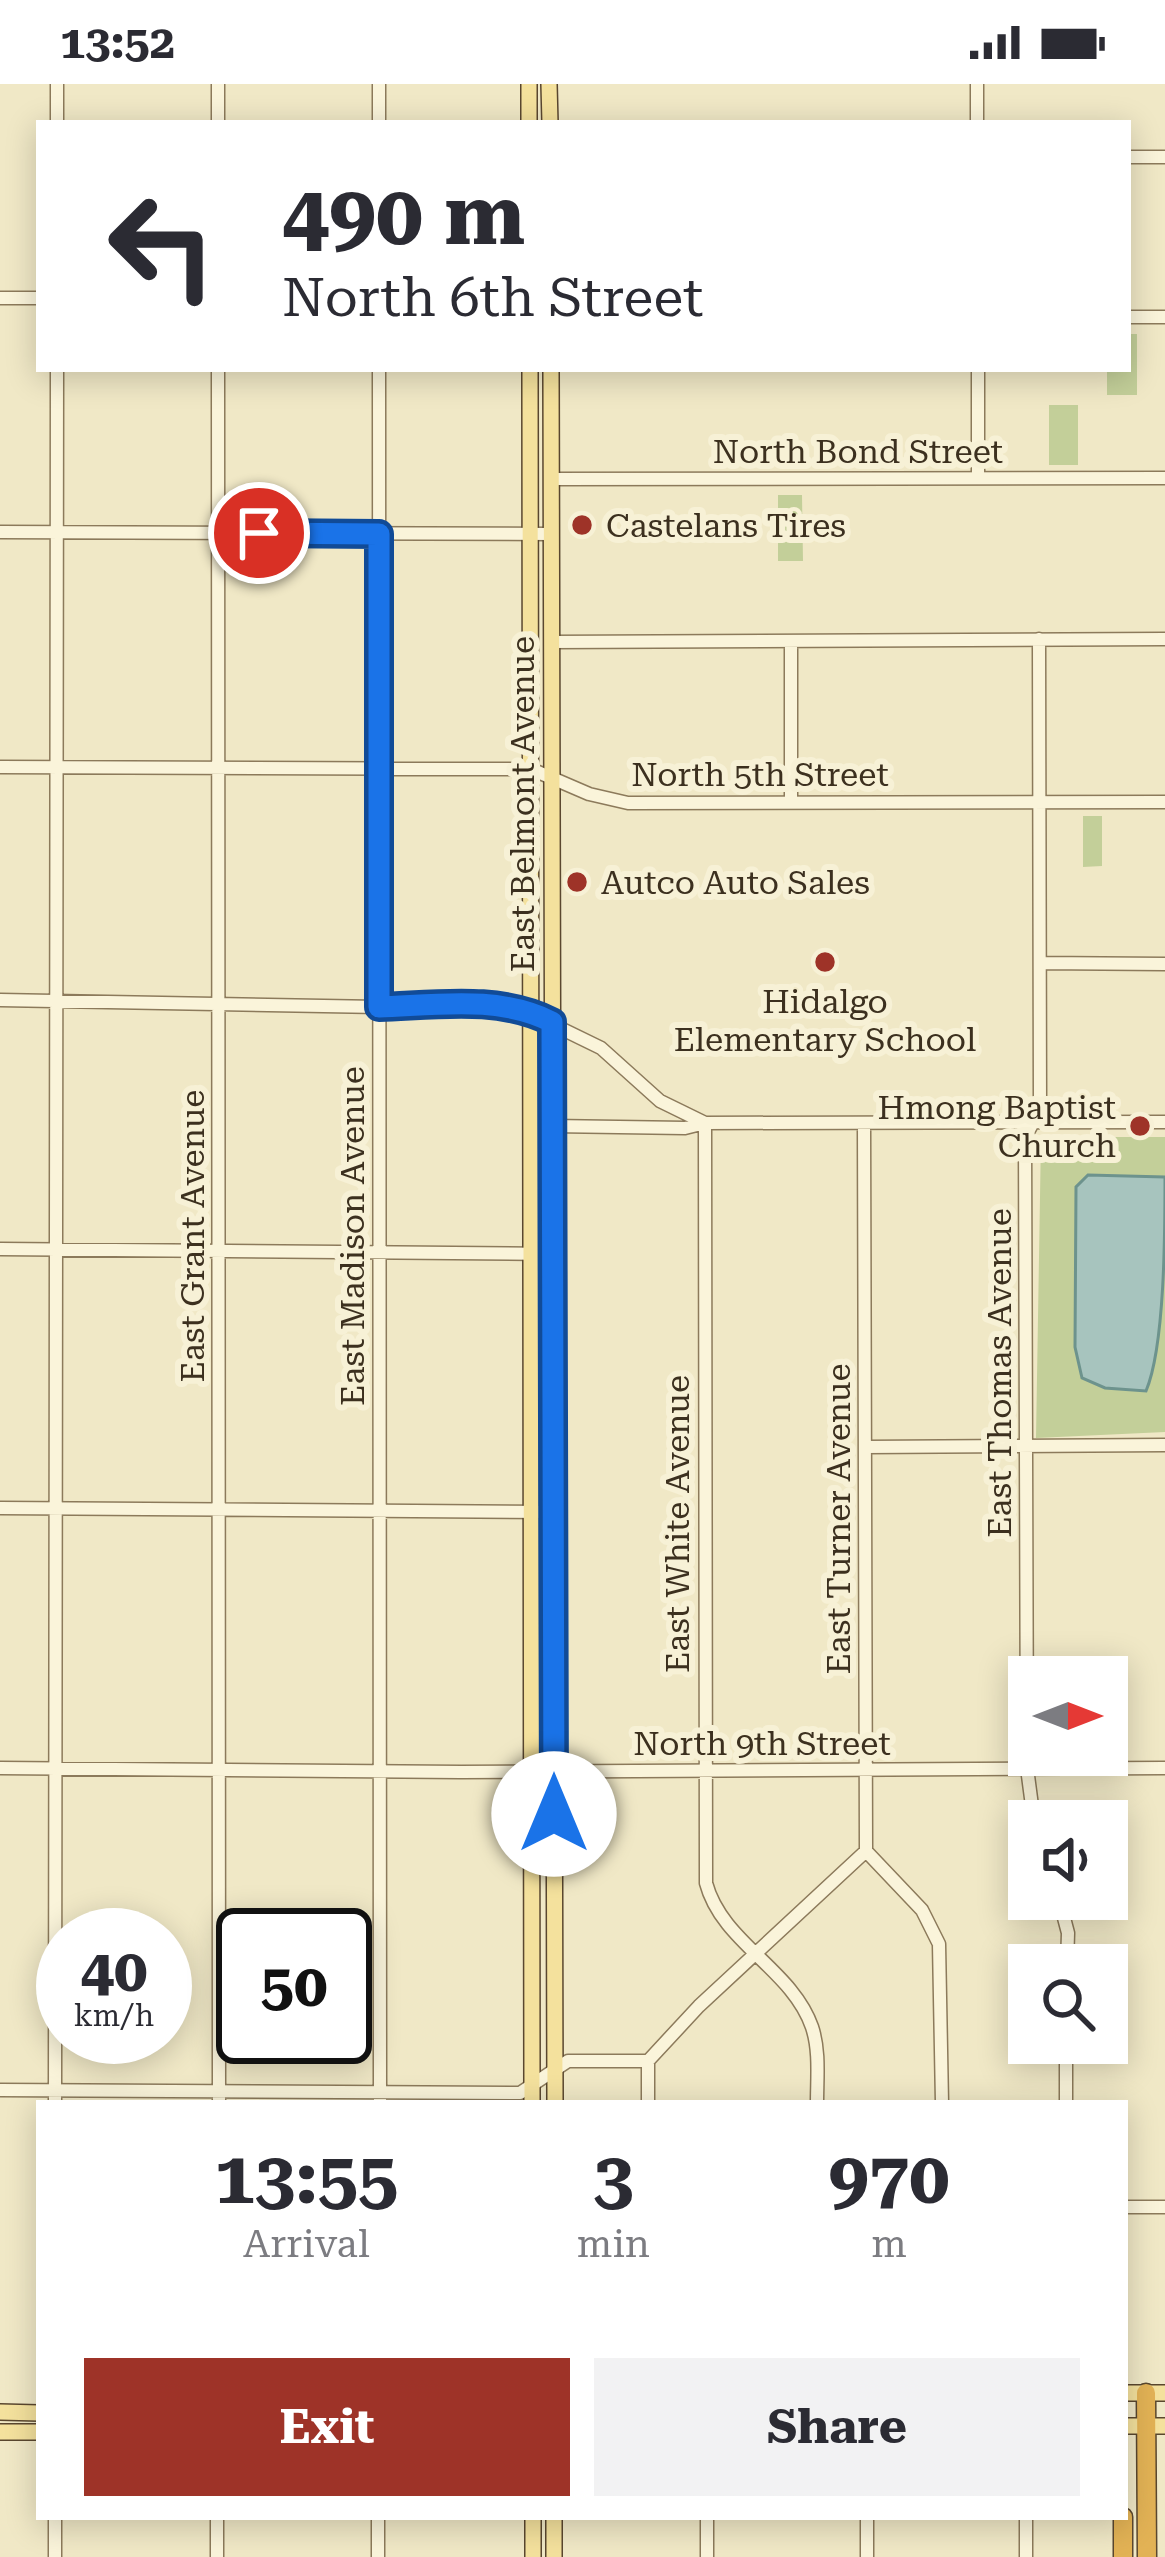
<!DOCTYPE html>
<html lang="en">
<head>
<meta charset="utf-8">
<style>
	:root { --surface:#fff; --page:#f2f2f3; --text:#2b2b33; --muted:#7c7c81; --accent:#9e3328 }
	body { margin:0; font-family:"Roboto Serif",serif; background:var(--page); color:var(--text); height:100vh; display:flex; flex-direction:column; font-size:45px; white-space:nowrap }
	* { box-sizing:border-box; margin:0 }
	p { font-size:39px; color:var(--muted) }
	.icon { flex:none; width:66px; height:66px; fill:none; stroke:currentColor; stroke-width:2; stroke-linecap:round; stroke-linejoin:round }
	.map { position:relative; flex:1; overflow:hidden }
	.panel { position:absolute; left:36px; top:2016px; width:1092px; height:420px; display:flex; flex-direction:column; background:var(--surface); border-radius:0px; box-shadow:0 6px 30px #0003 }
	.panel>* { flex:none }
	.banner { position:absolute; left:36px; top:36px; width:1095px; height:252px; border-radius:0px; box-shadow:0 6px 30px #0003; background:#fff; color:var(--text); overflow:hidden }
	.needle { width:78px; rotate:90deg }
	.fabs { position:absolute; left:1008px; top:1572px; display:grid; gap:24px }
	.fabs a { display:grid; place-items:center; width:120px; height:120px; border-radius:0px; background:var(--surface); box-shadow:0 6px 30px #0003; font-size:60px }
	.speed { position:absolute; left:36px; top:1824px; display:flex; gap:24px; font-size:60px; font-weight:700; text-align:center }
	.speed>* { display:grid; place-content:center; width:156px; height:156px; border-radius:50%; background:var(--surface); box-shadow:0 6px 30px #0003; line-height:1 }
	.speed small { font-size:30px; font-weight:400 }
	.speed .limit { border:6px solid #111; border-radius:18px; background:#fff; color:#111 }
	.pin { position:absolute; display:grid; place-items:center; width:102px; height:102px; color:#fff; margin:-51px; border:6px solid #fff; border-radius:50%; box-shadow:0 3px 12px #0007 }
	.me { position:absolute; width:132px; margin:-66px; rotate:0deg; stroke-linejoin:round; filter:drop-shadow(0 0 9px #0008) }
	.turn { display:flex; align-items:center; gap:42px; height:252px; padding:0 48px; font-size:54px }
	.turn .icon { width:156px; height:156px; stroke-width:2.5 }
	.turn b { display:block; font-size:84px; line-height:102px }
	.eta { display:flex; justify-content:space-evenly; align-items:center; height:204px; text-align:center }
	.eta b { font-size:72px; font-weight:700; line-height:84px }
	.primary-button { display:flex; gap:24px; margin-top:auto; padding:24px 48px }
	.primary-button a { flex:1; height:138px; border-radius:0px; background:var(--accent); color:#fff; font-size:48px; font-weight:700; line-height:138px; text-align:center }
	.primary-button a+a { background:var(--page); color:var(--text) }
	.status { display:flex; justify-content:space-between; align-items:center; height:84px; padding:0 60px; background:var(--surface); direction:ltr }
	.status svg { height:33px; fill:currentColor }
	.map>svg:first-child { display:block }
	.green { fill:#c3cf99 }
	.water { fill:#a7c4be; stroke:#6d938d; stroke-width:3 }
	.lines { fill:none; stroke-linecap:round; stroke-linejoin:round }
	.minor-casing { stroke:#8c7a5b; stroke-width:15 }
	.major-casing { stroke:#5a472f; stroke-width:18 }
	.highway-casing { stroke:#5a472f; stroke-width:21 }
	.minor { stroke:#faf4da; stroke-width:12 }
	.major { stroke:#f4e19d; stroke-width:15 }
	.highway { stroke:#e2b255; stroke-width:18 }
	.route-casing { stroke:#114b97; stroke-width:30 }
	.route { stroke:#1a73e8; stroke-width:21 }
	.poi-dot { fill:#9e3328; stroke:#f7f1d6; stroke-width:4.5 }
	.labels { text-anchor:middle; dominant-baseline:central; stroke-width:12; stroke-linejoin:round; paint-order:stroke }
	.street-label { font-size:33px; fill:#3c301f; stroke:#f7f1d6 }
	.poi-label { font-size:33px; fill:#3c301f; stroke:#f7f1d6; text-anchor:start }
</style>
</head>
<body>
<div class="status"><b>13:52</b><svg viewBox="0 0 49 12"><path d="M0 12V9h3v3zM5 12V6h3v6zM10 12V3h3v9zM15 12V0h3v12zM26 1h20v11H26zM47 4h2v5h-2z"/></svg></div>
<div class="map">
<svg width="1165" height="2473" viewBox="0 0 1165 2473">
	<rect width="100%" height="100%" fill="#f0e8c6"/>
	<path class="green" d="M1128 250H1137V311H1107V285H1128Z
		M1049 321H1078V381H1049Z
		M778 411H802L803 477H778Z
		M1083 732H1102V782L1083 783Z
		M1041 1053H1165V1348L1036 1354Z"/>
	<path class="water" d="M1088 1091 1165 1093C1165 1147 1165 1262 1146 1307L1105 1304 1082 1294 1075 1263 1076 1103Z"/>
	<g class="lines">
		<defs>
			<path id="minor" d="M218 0V39
				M379 0V39
				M977 0V39
				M57 39V0
				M1128 73H1165
				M0 214H39
				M1128 233H1165
				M218 285 219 2019
				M379 285 380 2019
				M978 285V393
				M551 395 1165 394
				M0 448 551 450
				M791 557V718
				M552 558 1165 555
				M0 683 531 685 589 710 628 719 1165 718
				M1040 879 1165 880
				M0 916 379 923 461 919 519 924 601 964 660 1017 705 1039 706 1799C722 1859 792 1885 812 1943 820 1967 817 1994 817 2019
				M864 1040 866 1767 922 1826 939 1860 942 2019
				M552 1042 685 1044 705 1039 1165 1038
				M0 1165 552 1170
				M866 1363 1165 1361
				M0 1424 553 1428
				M0 1684 461 1688 1165 1684
				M1034 1737 1027 1684 1025 1053 1040 1026 1039 555
				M1059 1815 1068 1849 1067 1881
				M648 1977 699 1922 866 1767
				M0 2006 520 2009 568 1977H648
				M55 2019 57 285
				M648 2019V1977
				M1066 2019V1959
				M1125 2123H1165
				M55 2433V2473
				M707 2433V2473
				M867 2433V2473
				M1026 2433V2473
				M217 2473V2433
				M378 2473V2433"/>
			<path id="major" d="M529 0V39
				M549 0 550 39
				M530 285 532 2019
				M551 285 555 2019
				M1125 2309H1165
				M0 2328 39 2329
				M1125 2342H1165
				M0 2348H39
				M533 2473V2433
				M554 2473V2433"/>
			<path id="highway" d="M1146 2309 1147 2473
				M1123 2433V2473"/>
		</defs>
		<use href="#minor" class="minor-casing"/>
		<use href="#major" class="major-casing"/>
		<use href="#highway" class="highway-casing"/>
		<use href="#minor" class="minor"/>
		<use href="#major" class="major"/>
		<use href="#highway" class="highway"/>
	</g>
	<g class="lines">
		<defs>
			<path id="route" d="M259 449 379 450V923C437 921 499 911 552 938L554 1730"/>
		</defs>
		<use href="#route" class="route-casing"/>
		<use href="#route" class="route"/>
	</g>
	<g class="poi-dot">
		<circle cx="582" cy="441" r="12"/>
		<circle cx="577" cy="798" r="12"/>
		<circle cx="825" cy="878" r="12"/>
		<circle cx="1140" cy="1042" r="12"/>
	</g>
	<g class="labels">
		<g class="street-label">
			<text x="858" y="367">North Bond Street</text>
			<text x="760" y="690">North 5th Street</text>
			<text transform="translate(522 720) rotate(-90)">East Belmont Avenue</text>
			<text transform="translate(192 1152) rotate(-90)">East Grant Avenue</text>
			<text transform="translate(352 1152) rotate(-90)">East Madison Avenue</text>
			<text transform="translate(999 1289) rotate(-90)">East Thomas Avenue</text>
			<text transform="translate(838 1435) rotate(-90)">East Turner Avenue</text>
			<text transform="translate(677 1440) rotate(-90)">East White Avenue</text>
			<text x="762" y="1659">North 9th Street</text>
		</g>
		<g class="poi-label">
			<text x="606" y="441">Castelans Tires</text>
			<text x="601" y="798">Autco Auto Sales</text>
			<text x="825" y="917" text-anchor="middle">Hidalgo<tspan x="825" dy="38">Elementary School</tspan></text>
			<text x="1116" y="1023" text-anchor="end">Hmong Baptist<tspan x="1116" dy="38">Church</tspan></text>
		</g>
	</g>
</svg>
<div class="fabs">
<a><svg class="needle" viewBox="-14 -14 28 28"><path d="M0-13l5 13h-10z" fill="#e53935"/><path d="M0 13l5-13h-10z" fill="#7c7c81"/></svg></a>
<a><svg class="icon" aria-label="sound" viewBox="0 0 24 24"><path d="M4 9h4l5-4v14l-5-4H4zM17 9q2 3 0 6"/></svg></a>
<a><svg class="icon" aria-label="search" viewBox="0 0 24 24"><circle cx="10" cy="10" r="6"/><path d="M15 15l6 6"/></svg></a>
</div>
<div class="speed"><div>40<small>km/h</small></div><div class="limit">50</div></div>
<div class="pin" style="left:259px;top:449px;background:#d93025"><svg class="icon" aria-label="arrive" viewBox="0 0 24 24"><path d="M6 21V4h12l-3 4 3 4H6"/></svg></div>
<svg class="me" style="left:554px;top:1730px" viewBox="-20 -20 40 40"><circle r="19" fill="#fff"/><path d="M0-13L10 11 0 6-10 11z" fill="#1a73e8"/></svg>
<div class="banner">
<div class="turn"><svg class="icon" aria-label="left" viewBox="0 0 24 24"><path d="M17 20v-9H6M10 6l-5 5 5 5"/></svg><div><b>490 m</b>North 6th Street</div></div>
</div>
<section class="panel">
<div class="eta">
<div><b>13:55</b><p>Arrival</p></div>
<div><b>3</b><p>min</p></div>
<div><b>970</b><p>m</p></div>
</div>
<div class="primary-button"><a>Exit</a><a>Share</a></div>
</section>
</div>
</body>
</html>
